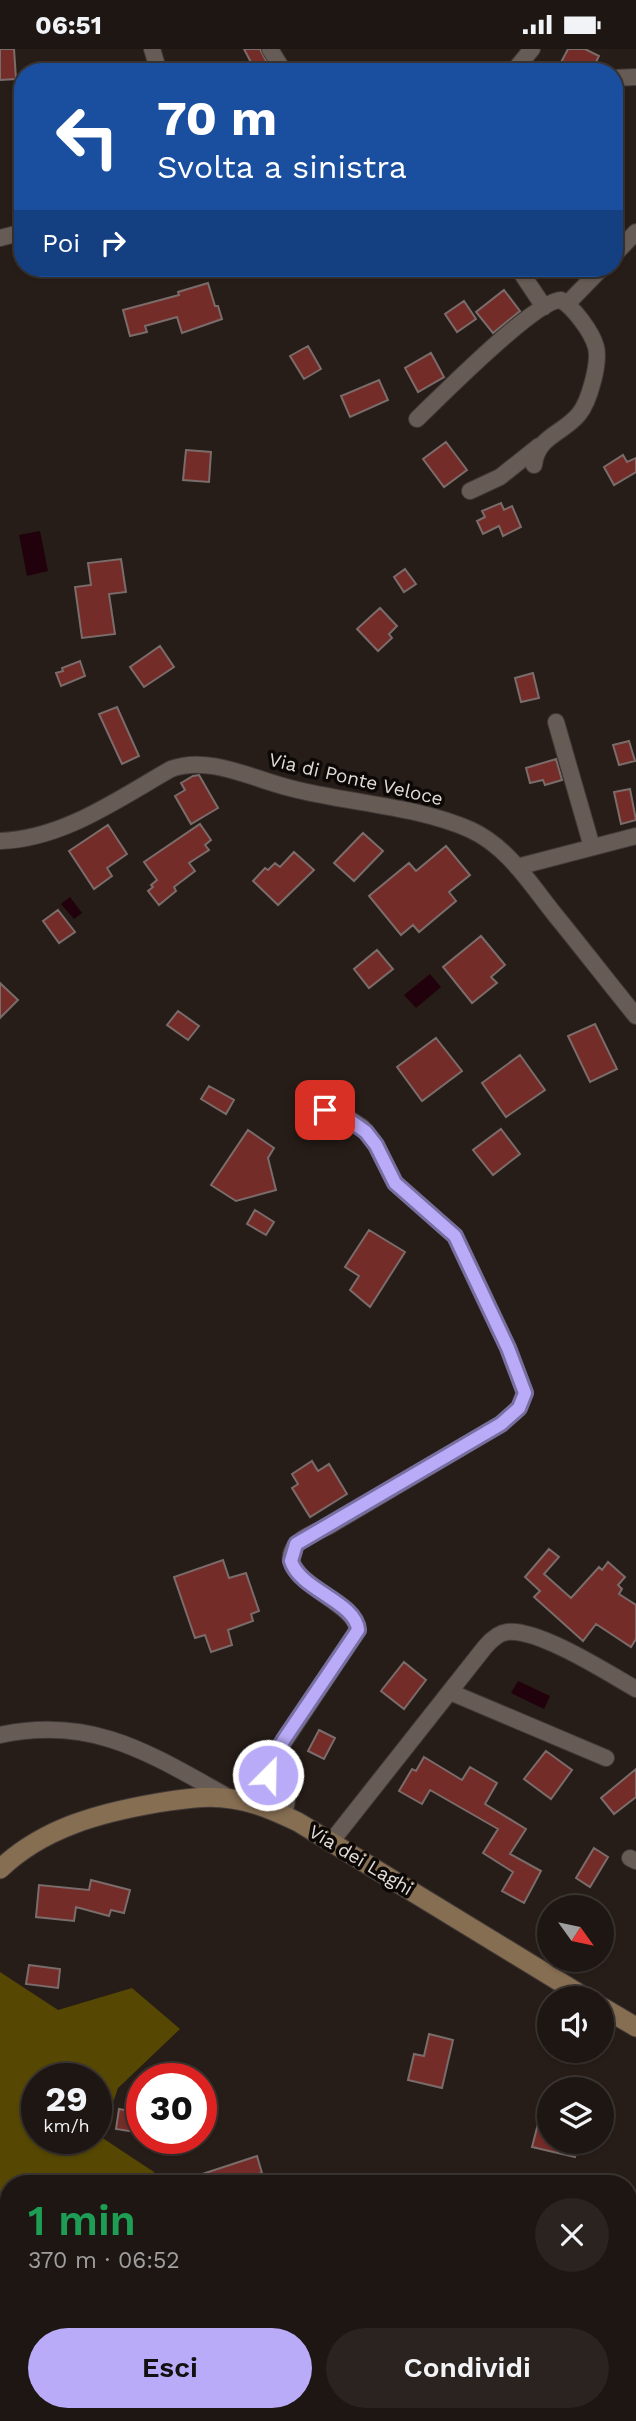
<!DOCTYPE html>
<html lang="it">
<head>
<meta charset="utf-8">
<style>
	:root { --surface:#1d1612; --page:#2a2320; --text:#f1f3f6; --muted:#a09f9f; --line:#3b3532; --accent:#b9abf7 }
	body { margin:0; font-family:"Work Sans",sans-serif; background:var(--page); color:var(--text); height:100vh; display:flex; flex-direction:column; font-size:26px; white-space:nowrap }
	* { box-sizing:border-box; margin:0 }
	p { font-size:23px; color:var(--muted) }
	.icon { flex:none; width:38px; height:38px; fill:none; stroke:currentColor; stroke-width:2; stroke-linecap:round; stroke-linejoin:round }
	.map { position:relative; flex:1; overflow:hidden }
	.details { position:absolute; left:0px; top:2126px; width:637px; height:247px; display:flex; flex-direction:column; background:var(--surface); border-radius:28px 28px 0 0; box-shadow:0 2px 5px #0004,0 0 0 2px var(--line) }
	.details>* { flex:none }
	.hud { position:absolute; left:14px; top:14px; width:609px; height:214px; border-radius:28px; box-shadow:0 2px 5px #0004,0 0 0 2px var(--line); background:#1a4fa0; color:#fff; overflow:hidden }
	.needle { width:46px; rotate:123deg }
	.buttons { position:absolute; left:537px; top:1846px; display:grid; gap:14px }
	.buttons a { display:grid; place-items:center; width:77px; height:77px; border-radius:50%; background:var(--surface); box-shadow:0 2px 5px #0004,0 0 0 2px var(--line); font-size:35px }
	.speed { position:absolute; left:21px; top:2014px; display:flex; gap:14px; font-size:35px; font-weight:700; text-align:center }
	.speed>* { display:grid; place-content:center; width:91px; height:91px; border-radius:50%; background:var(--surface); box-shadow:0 2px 5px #0004,0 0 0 2px var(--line); line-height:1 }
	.speed small { font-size:18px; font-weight:400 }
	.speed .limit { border:10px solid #d22; background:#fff; color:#111 }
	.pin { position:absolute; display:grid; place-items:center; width:60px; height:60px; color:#fff; margin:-30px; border-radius:14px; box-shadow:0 4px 10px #0006 }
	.me { position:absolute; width:77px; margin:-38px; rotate:23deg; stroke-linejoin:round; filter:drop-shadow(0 0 5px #0008) }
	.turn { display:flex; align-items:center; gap:24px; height:147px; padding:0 28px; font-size:32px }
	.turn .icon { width:91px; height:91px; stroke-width:2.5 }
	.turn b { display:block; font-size:49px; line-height:60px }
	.then { display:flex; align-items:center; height:66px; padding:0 28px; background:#0003; gap:14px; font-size:26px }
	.round { display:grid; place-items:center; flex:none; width:74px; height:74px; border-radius:37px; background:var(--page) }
	.head { display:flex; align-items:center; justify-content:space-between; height:119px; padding:0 28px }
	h1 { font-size:42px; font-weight:600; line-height:52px; color:#1e9e55 }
	.cta { display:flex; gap:14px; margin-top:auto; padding:14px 28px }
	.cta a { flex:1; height:80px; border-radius:42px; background:var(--accent); color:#111; font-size:28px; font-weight:600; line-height:80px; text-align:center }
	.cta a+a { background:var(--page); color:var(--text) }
	.status { display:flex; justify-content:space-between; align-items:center; height:49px; padding:0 35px; background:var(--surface); direction:ltr }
	.status svg { height:19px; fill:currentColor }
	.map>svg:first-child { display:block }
	.forest { fill:#564802; fill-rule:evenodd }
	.water { fill:#21010b }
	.building { fill:#742c28; stroke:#7a6c6a; stroke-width:2 }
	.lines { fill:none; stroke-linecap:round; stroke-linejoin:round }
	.minor-casing { stroke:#423a37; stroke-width:18 }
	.secondary-casing { stroke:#423a37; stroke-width:21 }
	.minor { stroke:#675c55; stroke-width:16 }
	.secondary { stroke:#866e52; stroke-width:19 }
	.route-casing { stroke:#786fa1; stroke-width:18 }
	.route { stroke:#b9abf7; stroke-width:12 }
	.labels { text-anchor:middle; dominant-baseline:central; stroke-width:7; stroke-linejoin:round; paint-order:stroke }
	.street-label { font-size:19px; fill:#e2dbd8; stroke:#0c0806 }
</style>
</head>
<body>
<div class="status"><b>06:51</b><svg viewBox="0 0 49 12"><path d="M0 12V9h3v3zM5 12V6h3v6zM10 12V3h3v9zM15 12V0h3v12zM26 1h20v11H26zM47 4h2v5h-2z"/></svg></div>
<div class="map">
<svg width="636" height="2372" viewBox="0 0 636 2372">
	<rect width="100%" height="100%" fill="#271d18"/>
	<path class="forest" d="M0 1923 58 1961 132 1939 180 1980 118 2039 101 2088 154 2123 157 2135H9V2185L0 2161ZM37 2030H96V2090H37Z
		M636 2165V2372H307L312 2364H628V2168Z"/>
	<path class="water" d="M40 482 48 522 27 527 19 486Z
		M70 848 82 864 74 870 61 855Z
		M430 925 441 938 416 959 404 946Z
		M518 1632 550 1647 544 1660 511 1644Z"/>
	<path class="building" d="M0 0H14L16 30 0 31Z
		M244 0H260L272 23H256Z
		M568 0H585L599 7 591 23H556Z
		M208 234 215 257H218L222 270 182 284 177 268 145 277 147 283 130 287 123 261 179 246 178 243Z
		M504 241 520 262 493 284 476 263Z
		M464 252 476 270 457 283 445 265Z
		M308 297 321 320 304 330 290 307Z
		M431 304 444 328 418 343 405 319Z
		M379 331 388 351 350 368 341 347Z
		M446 393 467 421 444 438 423 410Z
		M186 401 211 403 209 433 183 431Z
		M623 406 627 413 636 409V423L614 436 604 418Z
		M501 454 504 461 512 457 521 478 503 487 499 477 483 485 477 472 485 468 482 462Z
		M121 510 126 543 109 545 115 585 82 589 75 538 91 536 88 514Z
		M405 520 416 535 404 543 394 528Z
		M380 559 397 577 389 585 392 589 378 602 357 580Z
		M160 597 174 618 144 638 130 618Z
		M80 612 85 627 61 637 56 624 63 622 62 619Z
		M533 624 539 649 521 653 515 629Z
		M117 658 139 707 122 715 99 665Z
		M629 692 635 712 619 716 613 696Z
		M556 710 562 731 545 736 543 731 530 734 526 719Z
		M199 726 218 759 191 775 175 747 185 741 181 734 193 727Z
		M630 740 636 771 621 775 614 743Z
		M200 775 211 791 205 796 209 801 189 814 195 822 174 838 176 842 159 856 148 842 153 838 151 836 157 831 144 813Z
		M108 776 127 805 107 819 112 827 94 840 69 802Z
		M363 784 383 802 354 832 334 814Z
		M446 797 470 826 449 843 456 852 419 883 413 876 401 886 369 847 409 814 416 822Z
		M294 803 314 821 278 856 253 832 265 819 268 821 275 814 280 818Z
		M58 861 75 883 59 894 43 872Z
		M481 887 505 916 491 928 497 934 472 954 443 918Z
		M377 901 393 920 369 939 354 920Z
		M0 934 18 951 0 969Z
		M178 962 199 977 188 991 167 976Z
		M595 975 617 1020 590 1033 568 987Z
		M436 989 462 1022 422 1052 397 1018Z
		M520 1006 545 1041 506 1068 482 1034Z
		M209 1037 234 1051 226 1065 201 1050Z
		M501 1080 520 1105 493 1126 473 1101Z
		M248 1081 274 1099 268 1109 276 1141 236 1152 211 1136Z
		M255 1161 274 1173 266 1186 247 1175Z
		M369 1181 405 1203 370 1258 350 1241 359 1227 345 1218Z
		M312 1412 318 1422 329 1415 347 1445 310 1468 292 1439 298 1435 292 1425Z
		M549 1500 559 1508 544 1525 571 1549 599 1518 602 1521 608 1513 625 1528 618 1536 622 1540 619 1545 636 1556V1590L631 1598 596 1575 583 1592 534 1548 540 1542 525 1528Z
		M223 1511 229 1529 246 1524 259 1562 251 1565 253 1572 228 1581 232 1596 211 1603 205 1586 195 1589 174 1528Z
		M404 1613 426 1631 404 1660 381 1642Z
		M319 1681 335 1689 324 1710 308 1702Z
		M546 1702 572 1721 551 1750 524 1730Z
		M424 1708 462 1731 470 1718 497 1734 485 1755 526 1780 510 1805 541 1822 524 1854 502 1842 513 1823 483 1804 498 1780 430 1741 422 1755 399 1742 412 1720 416 1722Z
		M636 1720V1748L614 1765 601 1749Z
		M594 1799 608 1808 590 1838 576 1829Z
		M91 1831 130 1841 124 1864 111 1861 109 1867 76 1858 74 1872 36 1868 39 1836 89 1841Z
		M29 1916 60 1920 58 1939 26 1935Z
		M429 1985 453 1991 442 2039 408 2031 414 2005 424 2007Z
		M119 2060 142 2064V2084L116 2080Z
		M538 2075 550 2077V2093H579L575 2108 532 2098Z
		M257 2107 262 2124 247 2128 249 2135H181V2132Z"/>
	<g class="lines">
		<defs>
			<path id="minor" d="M152 0 159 23
				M270 0 284 23
				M513 23 532 0
				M614 29 636 28
				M0 189 23 183
				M614 206 636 183
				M518 219 544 258
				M567 255 602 219
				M417 370C440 348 535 251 561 251 574 259 592 283 596 298 600 314 589 353 579 365 563 385 537 387 534 416
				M470 442 500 428 539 397
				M556 673 592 798
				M0 792C63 790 118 750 171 720 209 706 253 730 290 739 346 754 419 757 471 781 508 798 531 836 556 867 583 900 609 934 636 967
				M517 818 636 787
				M450 1643 606 1709
				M0 1686C94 1666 152 1706 230 1749
				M283 1765C294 1740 279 1743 268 1726L270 1714 358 1581C356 1552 269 1528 296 1496 303 1487 319 1482 329 1477L501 1375 519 1359 525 1344 508 1299 455 1187 395 1134 376 1096 362 1078 345 1067 333 1062H311
				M331 1793 485 1598C491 1591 498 1584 507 1583 538 1579 608 1624 636 1640
				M630 1809 636 1812"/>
			<path id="secondary" d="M0 1820C43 1779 99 1764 157 1754 182 1750 207 1746 232 1750 255 1753 277 1763 298 1773L588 1950
				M602 1958 636 1978
				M0 2288 9 2296
				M65 2364 70 2372"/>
		</defs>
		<use href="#minor" class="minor-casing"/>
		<use href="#secondary" class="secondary-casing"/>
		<use href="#minor" class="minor"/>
		<use href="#secondary" class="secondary"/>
	</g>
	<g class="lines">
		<defs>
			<path id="route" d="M268 1726 270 1714 285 1689 358 1581C356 1553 300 1541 291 1512L296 1495 501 1375 519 1359 525 1344 508 1299 455 1187 395 1134 376 1096 366 1083 345 1068 325 1061"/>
		</defs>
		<use href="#route" class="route-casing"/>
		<use href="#route" class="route"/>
	</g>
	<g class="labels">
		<g class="street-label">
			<text transform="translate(356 730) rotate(13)">Via di Ponte Veloce</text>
			<text transform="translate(361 1811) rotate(31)">Via dei Laghi</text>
		</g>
	</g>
</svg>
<div class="buttons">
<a><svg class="needle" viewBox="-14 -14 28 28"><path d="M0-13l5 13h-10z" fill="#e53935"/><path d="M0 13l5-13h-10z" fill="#a09f9f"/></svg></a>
<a><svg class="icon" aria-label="sound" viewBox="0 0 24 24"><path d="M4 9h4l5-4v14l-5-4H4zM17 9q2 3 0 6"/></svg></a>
<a><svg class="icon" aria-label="layers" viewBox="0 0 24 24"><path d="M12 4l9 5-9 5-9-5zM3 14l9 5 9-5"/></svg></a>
</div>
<div class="speed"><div>29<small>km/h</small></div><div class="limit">30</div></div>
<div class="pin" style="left:325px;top:1061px;background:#d93025"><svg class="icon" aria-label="arrive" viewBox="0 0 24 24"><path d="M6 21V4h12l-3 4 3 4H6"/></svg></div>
<svg class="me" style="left:268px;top:1726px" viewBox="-20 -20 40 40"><circle r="17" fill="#b9abf7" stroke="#fff" stroke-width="3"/><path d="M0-11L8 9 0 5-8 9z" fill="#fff"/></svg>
<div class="hud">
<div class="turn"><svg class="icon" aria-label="left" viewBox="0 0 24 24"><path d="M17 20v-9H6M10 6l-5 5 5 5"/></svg><div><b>70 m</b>Svolta a sinistra</div></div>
<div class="then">Poi<svg class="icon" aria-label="right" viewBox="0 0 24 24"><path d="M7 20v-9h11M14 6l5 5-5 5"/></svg></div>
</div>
<section class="details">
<div class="head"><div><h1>1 min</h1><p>370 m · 06:52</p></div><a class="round"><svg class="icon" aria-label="close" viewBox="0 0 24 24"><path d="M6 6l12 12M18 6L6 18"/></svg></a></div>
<div class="cta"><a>Esci</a><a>Condividi</a></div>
</section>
</div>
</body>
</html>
